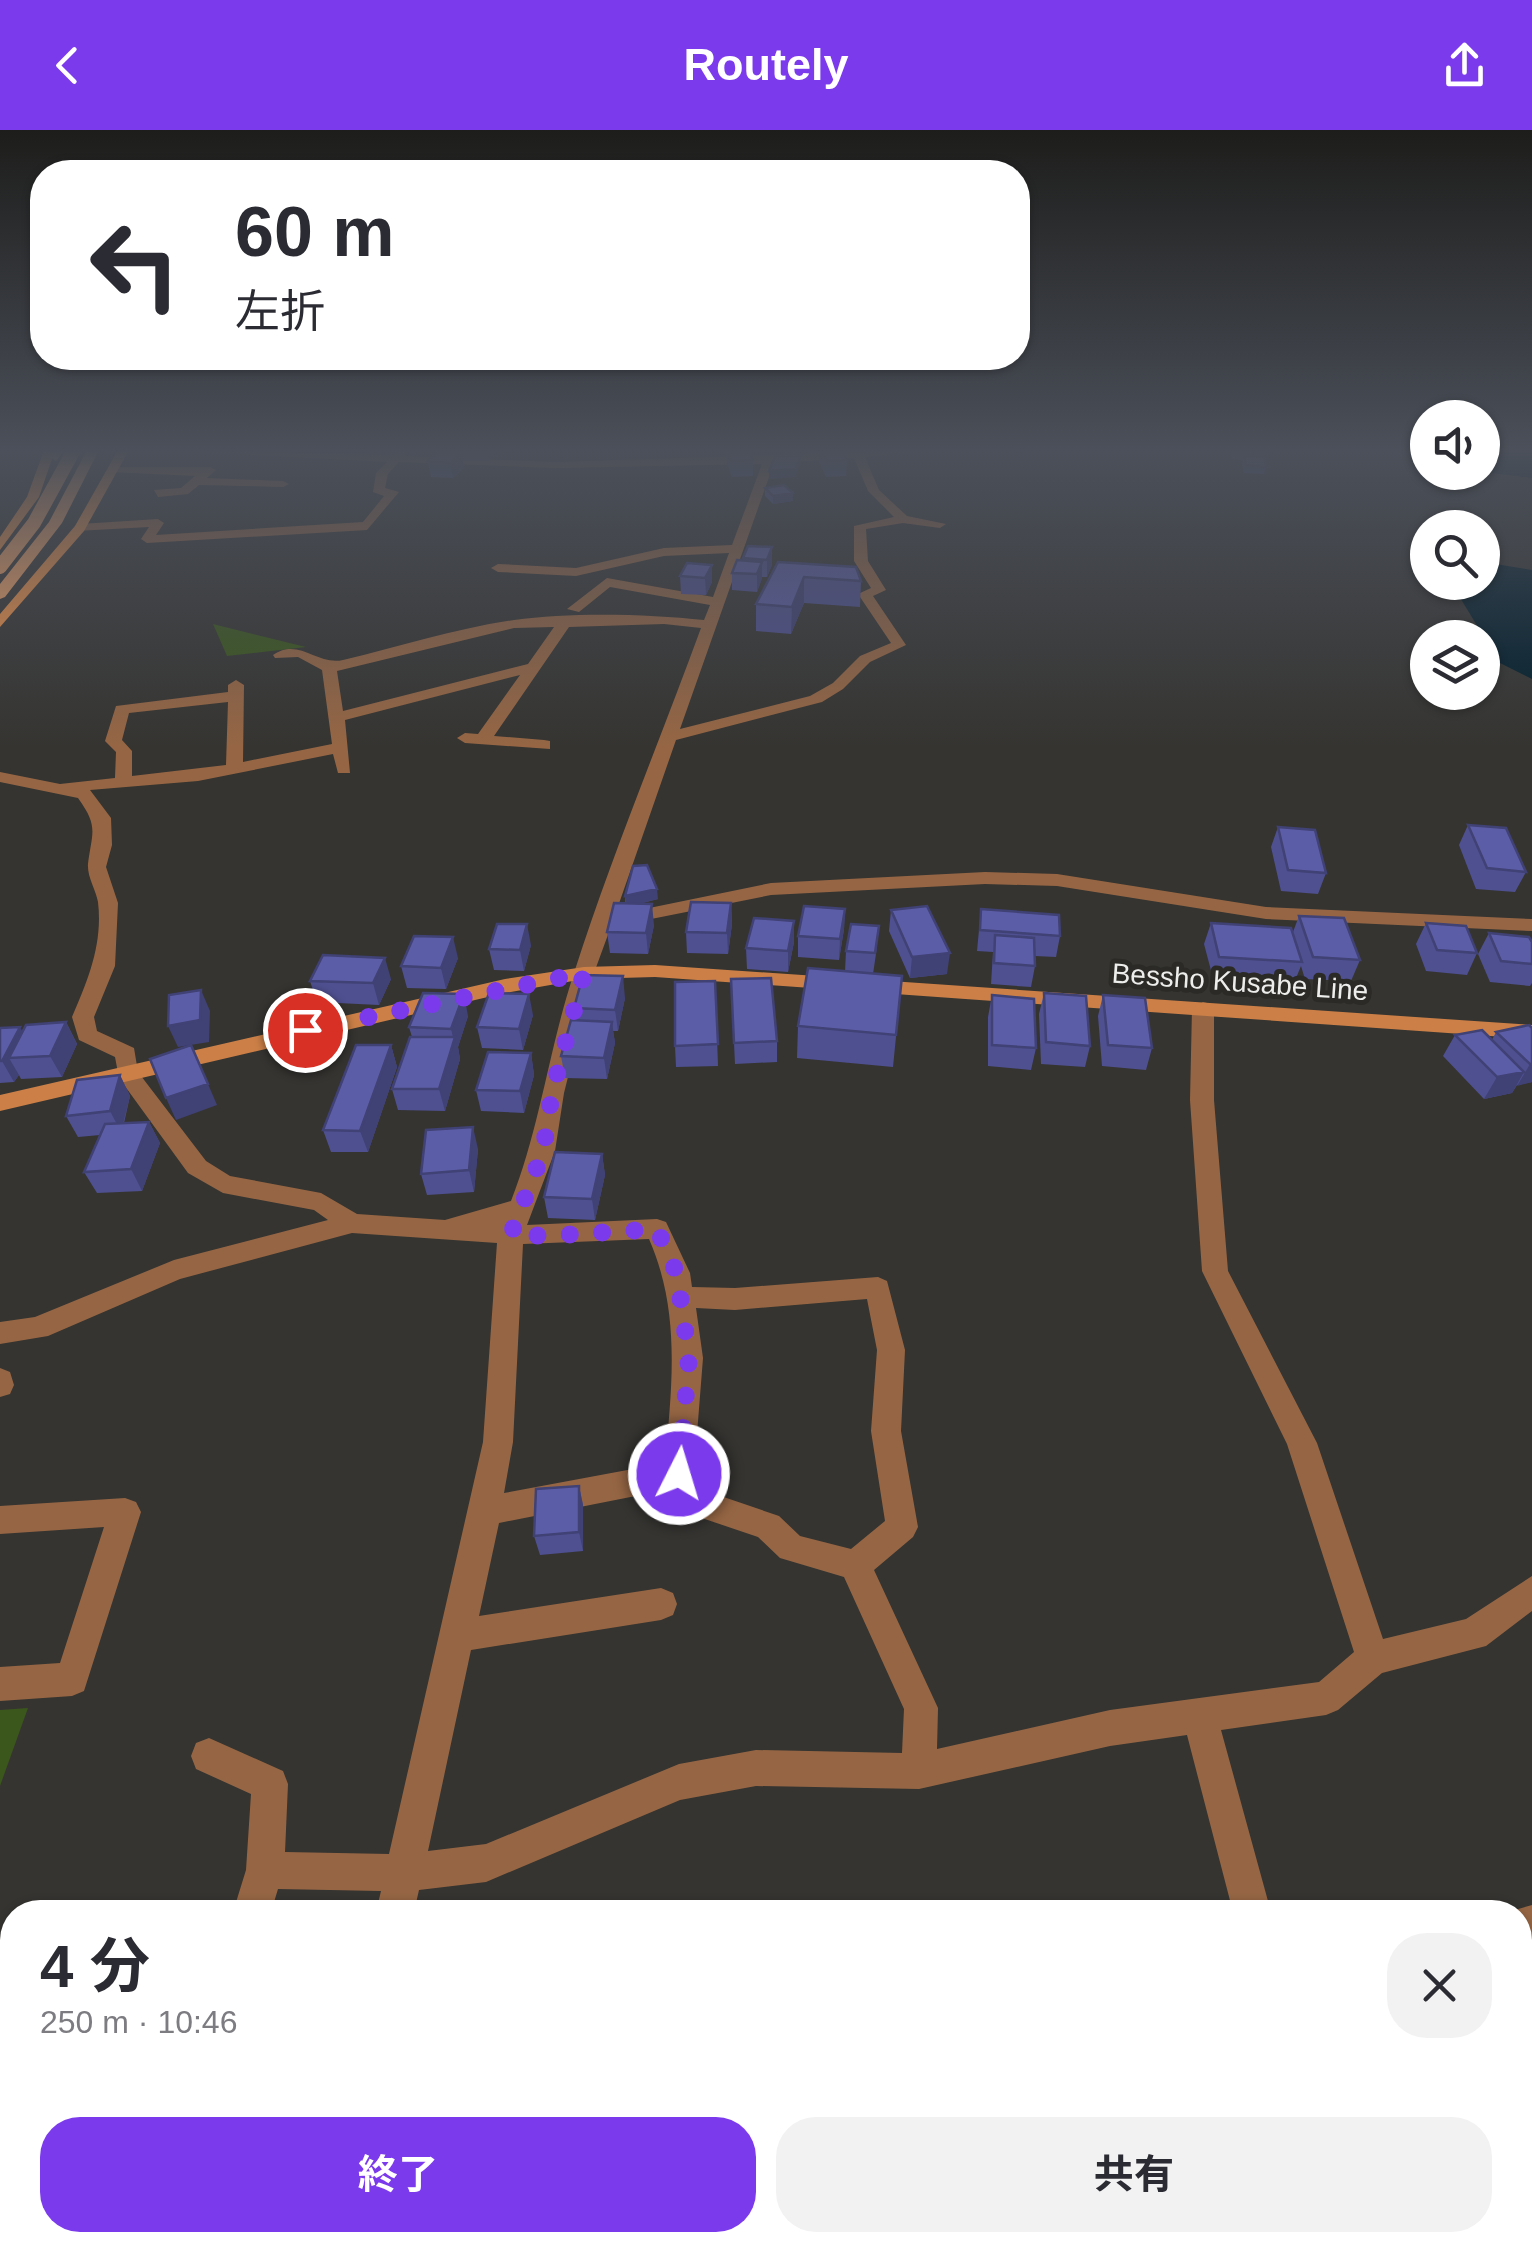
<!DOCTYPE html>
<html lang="ja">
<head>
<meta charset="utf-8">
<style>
	:root { --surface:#fff; --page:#f2f2f3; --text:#2b2b33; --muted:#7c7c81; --accent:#7c3aed }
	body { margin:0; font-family:Arial,"Noto Sans JP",sans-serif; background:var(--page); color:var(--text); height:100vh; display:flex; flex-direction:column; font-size:38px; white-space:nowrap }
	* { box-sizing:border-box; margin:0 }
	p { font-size:32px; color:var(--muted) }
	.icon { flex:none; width:55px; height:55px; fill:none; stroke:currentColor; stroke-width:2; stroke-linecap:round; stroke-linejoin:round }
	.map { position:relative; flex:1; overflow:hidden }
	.side { position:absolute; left:0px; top:1770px; width:1532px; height:352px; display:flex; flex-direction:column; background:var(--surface); border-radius:40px 40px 0 0; box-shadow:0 2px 8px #0004 }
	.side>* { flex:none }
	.hud { position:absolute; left:30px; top:30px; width:1000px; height:210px; border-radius:40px; box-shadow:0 2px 8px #0004; background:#fff; color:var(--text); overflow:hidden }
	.tools { position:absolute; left:1410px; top:270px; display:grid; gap:20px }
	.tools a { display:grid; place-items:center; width:90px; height:90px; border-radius:50%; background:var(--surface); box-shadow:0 2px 8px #0004; font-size:50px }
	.pin { position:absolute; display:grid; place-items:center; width:85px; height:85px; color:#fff; margin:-42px; border:5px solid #fff; border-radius:50%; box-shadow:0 2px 10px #0007 }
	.me { position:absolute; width:110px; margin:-55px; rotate:5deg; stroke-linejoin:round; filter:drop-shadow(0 0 8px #0008) }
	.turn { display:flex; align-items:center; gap:35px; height:210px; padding:0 40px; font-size:45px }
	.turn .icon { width:130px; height:130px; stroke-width:2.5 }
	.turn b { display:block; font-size:70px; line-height:85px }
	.round { display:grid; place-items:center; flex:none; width:105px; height:105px; border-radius:40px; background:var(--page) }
	.overview { display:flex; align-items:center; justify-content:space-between; height:170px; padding:0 40px }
	h1 { font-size:60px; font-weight:700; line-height:75px }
	.button { display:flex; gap:20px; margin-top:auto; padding:20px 40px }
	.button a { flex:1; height:115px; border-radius:40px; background:var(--accent); color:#fff; font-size:40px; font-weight:700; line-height:115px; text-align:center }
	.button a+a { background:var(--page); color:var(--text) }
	header { display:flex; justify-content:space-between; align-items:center; height:130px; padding:0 40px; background:var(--accent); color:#fff; font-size:45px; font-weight:700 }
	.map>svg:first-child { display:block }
	.green { fill:#3b571c }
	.water { fill:#001d2b }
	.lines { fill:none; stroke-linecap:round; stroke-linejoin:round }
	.minor { fill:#966644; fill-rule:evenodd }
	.secondary { fill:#cc8047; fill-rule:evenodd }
	.primary { fill:#f69447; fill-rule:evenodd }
	.trunk { fill:#f9a566; fill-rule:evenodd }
	.trunk-bridge { stroke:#f9a566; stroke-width:14 }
	.wall { fill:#4f5090 }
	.shaded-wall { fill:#404175 }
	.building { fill:#5c5da7; stroke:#404175; stroke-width:2.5 }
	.route { stroke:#7c3aed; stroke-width:18; stroke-dasharray:0 32.4 }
	.labels { text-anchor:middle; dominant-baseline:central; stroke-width:10; stroke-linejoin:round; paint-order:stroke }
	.street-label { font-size:28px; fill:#ededeb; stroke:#2b2a27 }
</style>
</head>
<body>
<header><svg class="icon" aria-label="back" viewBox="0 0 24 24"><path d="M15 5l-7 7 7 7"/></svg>Routely<svg class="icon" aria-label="share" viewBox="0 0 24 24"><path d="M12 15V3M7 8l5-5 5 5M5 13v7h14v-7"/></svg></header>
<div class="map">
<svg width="1532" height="2121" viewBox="0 0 1532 2121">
	<rect width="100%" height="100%" fill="#353431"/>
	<path class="green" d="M213 494 306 517 227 526Z
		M28 1578 0 1656V1580Z"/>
	<path class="water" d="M1532 320V348L1483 342V322Z
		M1483 432 1532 440V549L1500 533 1451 453 1482 452Z"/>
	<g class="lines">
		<path class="minor" d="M156 320 393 325 398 320H407L405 326 556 332 932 320 865 327 879 360 907 386 946 394 940 398 903 393 866 399 868 431 886 460 873 466 906 515 870 532 843 559 822 572 676 610 615 785 771 753 985 742 1057 744 1266 777 1532 789V801L1266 789 1057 756 985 754 771 765 621 795 613 791 594 843 564 963 555 1021 527 1095 657 1089 666 1092 690 1143 692 1157 735 1158 878 1147 887 1151 905 1220 901 1301 918 1397 913 1407 874 1440 938 1578 937 1619 1110 1580 1319 1552 1354 1522 1287 1314 1202 1141 1190 970 1192 879 1203 872 1211 874 1214 879V970L1228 1141 1317 1313 1383 1509 1466 1489 1532 1446V1481L1486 1516 1382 1543 1338 1580 1326 1585 1221 1600 1271 1782H1233L1187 1605 1110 1616 919 1659 756 1656 680 1670 486 1752 419 1760 414 1782H376L381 1761 278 1759 271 1782H233L246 1740 251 1664 196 1639 191 1626 196 1613 209 1608 283 1641 288 1654 285 1722 389 1724 483 1312 497 1113 352 1103 180 1149 48 1206 0 1214V1192L35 1187 174 1130 328 1090 314 1080 223 1063 188 1043 119 948 115 927 79 910 72 887C88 850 103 814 98 772 96 760 87 747 88 734 92 702 99 697 78 668L0 652V642L60 654 115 648 116 622 105 611 116 576 228 562V555L236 550 244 555 243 632 332 614 322 540 298 527 275 528 273 525C299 507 317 536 343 530 399 517 457 498 514 490 570 482 648 484 704 490L710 475 610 457 579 482 567 479 607 448 713 467 729 423 664 426 576 446 498 442 491 438 498 434 576 438 664 418 732 415 762 334 556 338 399 332 388 344 385 358 399 362 367 400 147 413 141 409 149 397 76 401V395L80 394 158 389 164 393 156 405 363 392 384 366 373 362 376 343 387 332ZM854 328 868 361 894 387 854 396V431L871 458 858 464 891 513 860 526 833 553 810 566 680 599 774 333ZM664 494 701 498C659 613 611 727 574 843 549 918 540 998 511 1071L445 1090 357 1084 321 1063 230 1046 206 1031 138 942 134 918 97 901 94 887 115 836 118 773 106 737 112 715 111 688 90 660 198 651 333 624 338 643H350L345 590 520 545 478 604 465 603 457 608 465 613 550 619V611L544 610 494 606 569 497ZM554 497 528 534 343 581 337 541 514 498ZM228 572 226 635 132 646V621L122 610 129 583ZM649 1109C681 1182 672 1256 665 1333L504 1363 513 1312 523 1114ZM867 1169 877 1220 871 1301 885 1391 851 1419 800 1406 779 1386 706 1361 694 1342 703 1228 696 1178 735 1180ZM671 1359 684 1382 758 1407 780 1428 844 1447 904 1579 902 1623 756 1620 679 1634 486 1714 428 1721 471 1520 661 1490 673 1485 677 1474 673 1463 661 1458 479 1486 499 1393Z
			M115 337H210L216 340 207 348 283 351 289 354 283 357 199 355 188 364 158 367 154 360 181 358 195 346 111 342Z
			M0 1238 10 1242 14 1255 10 1264 0 1267Z
			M125 1368 136 1372 141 1382 84 1561 72 1566 0 1571V1537L60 1533 104 1397 0 1404V1376Z
			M1532 1775V1813L1520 1816V1782H1508Z
			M12 1839V1879L0 1880V1840Z
			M301 2110H345L343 2121H297Z
			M1332 2110H1376L1381 2121H1335Z"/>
		<path class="secondary" d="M655 835 1532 895V909L655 847 584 849 505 863 0 981V965L505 849 584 837Z"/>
		<path class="primary" d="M44 320H55L39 367 0 420V407L27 367Z
			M118 320H129L84 401 0 497V484L75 396Z"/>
		<path class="trunk" d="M53 320H65L56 331 50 327Z
			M87 320H99L62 393 5 467 0 469V454L49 392Z"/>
		<path class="trunk-bridge" d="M0 437 34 393 74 320"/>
	</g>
	<path class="wall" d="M456 320H495V322L489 331H462L464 337 453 348 431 347 428 331Z
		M726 320H749L753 330V346L732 347 727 333Z
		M787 320H850L843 322 847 330 846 346 826 347 819 331V323L805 324 802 320 789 322Z
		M1230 320H1267L1264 329 1266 337 1264 344 1244 343 1242 334 1243 330 1232 329Z
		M765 358 793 363V371L773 374 765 366Z
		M772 417V435L767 447H762L757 462 732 460V443L743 430V428Z
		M778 432 861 451 860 477 804 473 791 504 756 501V474Z
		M687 433 712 452 706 465 681 464 680 446Z
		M1468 695 1526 742 1515 762 1476 759 1459 715Z
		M1278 697 1326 743 1318 764 1281 761 1271 717Z
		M625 766 658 769 638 774 654 795 648 824 610 823 607 802 625 773Z
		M731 773 732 794 728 824 687 823 686 802Z
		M845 779 844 799 839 830 798 827V806Z
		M981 779 1060 806 1056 827 1035 826V836L1031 857 991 854 993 822 977 821Z
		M891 780 947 844 910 848 889 801Z
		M1299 786 1360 830 1351 851 1305 849 1301 836 1294 853 1213 848 1204 814 1211 793 1293 802Z
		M1426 793 1477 823 1467 845 1426 841 1416 814Z
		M1489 803 1532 812V853L1530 856 1490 852 1478 824Z
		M794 812 788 842 747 839 746 818Z
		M531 815 524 841 494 840 489 819Z
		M877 817 873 844 902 846 893 937 797 928 798 896 845 842 846 821Z
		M458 828 446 859 407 858 401 836Z
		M391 849 379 875 317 872 310 851Z
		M731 849 777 911V932L735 934Z
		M715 851 718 936 676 937 675 916Z
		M1044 863 1090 916 1085 937 1041 934 1039 884Z
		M992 865 1036 918 1031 940 988 936V887Z
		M1103 865 1152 918 1146 940 1102 936 1098 886Z
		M625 868 618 901H613L615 913 607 949 565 948 561 926 576 890 574 878Z
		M533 885 523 920 482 918 477 897Z
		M468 886 458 917 460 929 445 981 398 980 392 959 412 907 409 897Z
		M66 892 77 914 62 947 21 949 19 945 14 952 0 953V898L22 902Z
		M1532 898V952L1517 955 1512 963 1484 969 1443 926 1455 905 1492 910 1496 902Z
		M391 915 397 937 368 1022H331L323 1000Z
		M531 923 534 945 524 983 481 981 476 960Z
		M120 945 130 966 124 993 149 992 160 1013 142 1061 97 1063 84 1042 100 1005 78 1007 66 986Z
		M478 1019 474 1062 427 1065 421 1044Z
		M602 1024 605 1045 595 1090 548 1088 544 1067Z
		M579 1356 583 1375V1421L540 1425 534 1406Z"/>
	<path class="shaded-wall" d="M487 320H495L489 331Z
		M805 320H819V323L805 324Z
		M461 322 464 337 453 348 450 333Z
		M801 325 800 333 795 347 769 349V341Z
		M793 363V371L773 374V366Z
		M772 417V435L767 447V430Z
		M762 432V449L757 462V444Z
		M712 435V452L706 465 705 448Z
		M804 447V473L791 504 792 477Z
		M657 759 658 769 626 777 625 766Z
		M731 773 732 794 728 824 727 803Z
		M652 774 654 795 648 824 646 803Z
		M845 779 844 799 839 830 840 809Z
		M794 791V812L788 842V821Z
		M527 794 531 815 524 841 520 820Z
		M453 807 458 828 446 859 441 838Z
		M950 823 947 844 910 848 912 827Z
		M385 828 391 849 379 875 373 853Z
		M623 846 625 868 618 901 615 880Z
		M201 860 210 881 209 912 178 917 168 896Z
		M464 864 468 886 458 917 460 929 445 981 439 959 454 911 451 899Z
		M529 864 533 885 523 920 519 899Z
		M66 892 77 914 62 947 50 926Z
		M612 892 615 913 607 949 604 928Z
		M20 897 32 919 9 928 19 945 14 952 2 931Z
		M391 915 397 937 368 1022 360 1001Z
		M531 923 534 945 524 983 520 961Z
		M1530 934H1532V952L1517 956Z
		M1524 942 1512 963 1484 969 1497 947Z
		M120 945 130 966 121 1002 110 981Z
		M208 954 217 975 176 990 166 968Z
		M149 992 160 1013 142 1061 131 1039Z
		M473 997 478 1019 474 1062 469 1040Z
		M602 1024 605 1045 595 1090 592 1069Z
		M579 1356 583 1375V1421L579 1402Z"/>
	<path class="building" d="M727 320H749L753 330 731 331Z
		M821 320H842L847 330 827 331Z
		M440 321 461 322 450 333 428 331Z
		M801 325 796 339 769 341 775 327Z
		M1244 326 1264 327 1266 337 1246 335Z
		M784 355 793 363 773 366 765 358Z
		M748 416 772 417 767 430 743 428Z
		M737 430 762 432 757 444 732 443Z
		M778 432 856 437 861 451 804 447 792 477 756 474Z
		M687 433 712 435 705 448 680 446Z
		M1468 695 1506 698 1526 742 1487 738Z
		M1278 697 1315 700 1326 743 1288 740Z
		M647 735 657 759 625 766 633 736Z
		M691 772 731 773 727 803 686 802Z
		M614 773 652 774 646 803 607 802Z
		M804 776 845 779 840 809 798 806Z
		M927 776 950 823 912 827 891 780Z
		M981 779 1059 785 1060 806 980 800Z
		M1299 786 1344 788 1360 830 1313 827Z
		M754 788 794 791 788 821 746 818Z
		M1211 793 1291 798 1302 832 1219 827Z
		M1426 793 1466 796 1477 823 1437 820Z
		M497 794H527L520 820 489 819Z
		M851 794 879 796 875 823 846 821Z
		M1489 803 1529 807 1532 812V834L1501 831Z
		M995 805 1034 808 1035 836 994 833Z
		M414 806 453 807 441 838 401 836Z
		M323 825 385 828 373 853 310 851Z
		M808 838 902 846 896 905 798 896Z
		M583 845 623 846 615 880 574 878Z
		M771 848 777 911 734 913 731 849Z
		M715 851 718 914 675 916V852Z
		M201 860 200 890 168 896 169 865Z
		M423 863 464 864 451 899 409 897Z
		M489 863 529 864 519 899 477 897Z
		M1044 863 1086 866 1090 916 1046 912Z
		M992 865 1034 869 1036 918 992 915Z
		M1103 865 1145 868 1152 918 1108 915Z
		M571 890 612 892 604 928 561 926Z
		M66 892 50 926 9 928 26 895Z
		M1529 895 1532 898V934H1530L1496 902Z
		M20 897 2 931H0V898Z
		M1482 900 1524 942 1497 947 1455 905Z
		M410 907H455L439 959H392Z
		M191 915 208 954 166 968 150 929Z
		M356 915H391L360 1001 323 1000Z
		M488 922 531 923 520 961 476 960Z
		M120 945 110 981 66 986 77 950Z
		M149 992 131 1039 84 1042 105 994Z
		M473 997 469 1040 421 1044 426 1000Z
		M555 1022 602 1024 592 1069 544 1067Z
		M579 1356V1402L534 1406 536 1359Z"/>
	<linearGradient id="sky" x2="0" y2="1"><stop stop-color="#1d1d1b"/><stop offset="0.52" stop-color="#4b505a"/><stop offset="1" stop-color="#4b505a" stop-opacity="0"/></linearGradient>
	<rect width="1532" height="617" fill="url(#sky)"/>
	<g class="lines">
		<path class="route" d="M305 900 584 843 552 963 543 1022 511 1104 544 1106 657 1099 677 1144 689 1228 679 1344"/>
	</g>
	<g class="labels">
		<g class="street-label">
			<text transform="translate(1240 852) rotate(4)">Bessho Kusabe Line</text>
		</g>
	</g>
</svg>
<div class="tools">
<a><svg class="icon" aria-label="sound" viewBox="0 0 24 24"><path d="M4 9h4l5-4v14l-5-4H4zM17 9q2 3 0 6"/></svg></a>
<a><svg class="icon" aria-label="search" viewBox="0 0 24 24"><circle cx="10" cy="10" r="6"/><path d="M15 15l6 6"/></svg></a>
<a><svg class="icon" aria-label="layers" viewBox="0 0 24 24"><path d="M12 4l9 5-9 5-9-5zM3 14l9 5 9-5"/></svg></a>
</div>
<div class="pin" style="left:305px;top:900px;background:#d93025"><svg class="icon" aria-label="arrive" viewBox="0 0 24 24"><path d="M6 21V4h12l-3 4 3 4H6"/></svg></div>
<svg class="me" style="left:679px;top:1344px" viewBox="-20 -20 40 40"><circle r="17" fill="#7c3aed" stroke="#fff" stroke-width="3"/><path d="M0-11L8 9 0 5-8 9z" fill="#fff"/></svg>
<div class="hud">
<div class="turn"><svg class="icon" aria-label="left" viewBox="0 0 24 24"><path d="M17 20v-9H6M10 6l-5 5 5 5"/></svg><div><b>60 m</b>左折</div></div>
</div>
<section class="side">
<div class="overview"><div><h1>4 分</h1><p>250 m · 10:46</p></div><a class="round"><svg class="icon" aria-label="close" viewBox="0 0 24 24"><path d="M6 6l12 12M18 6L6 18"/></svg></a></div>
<div class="button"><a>終了</a><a>共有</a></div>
</section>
</div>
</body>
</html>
